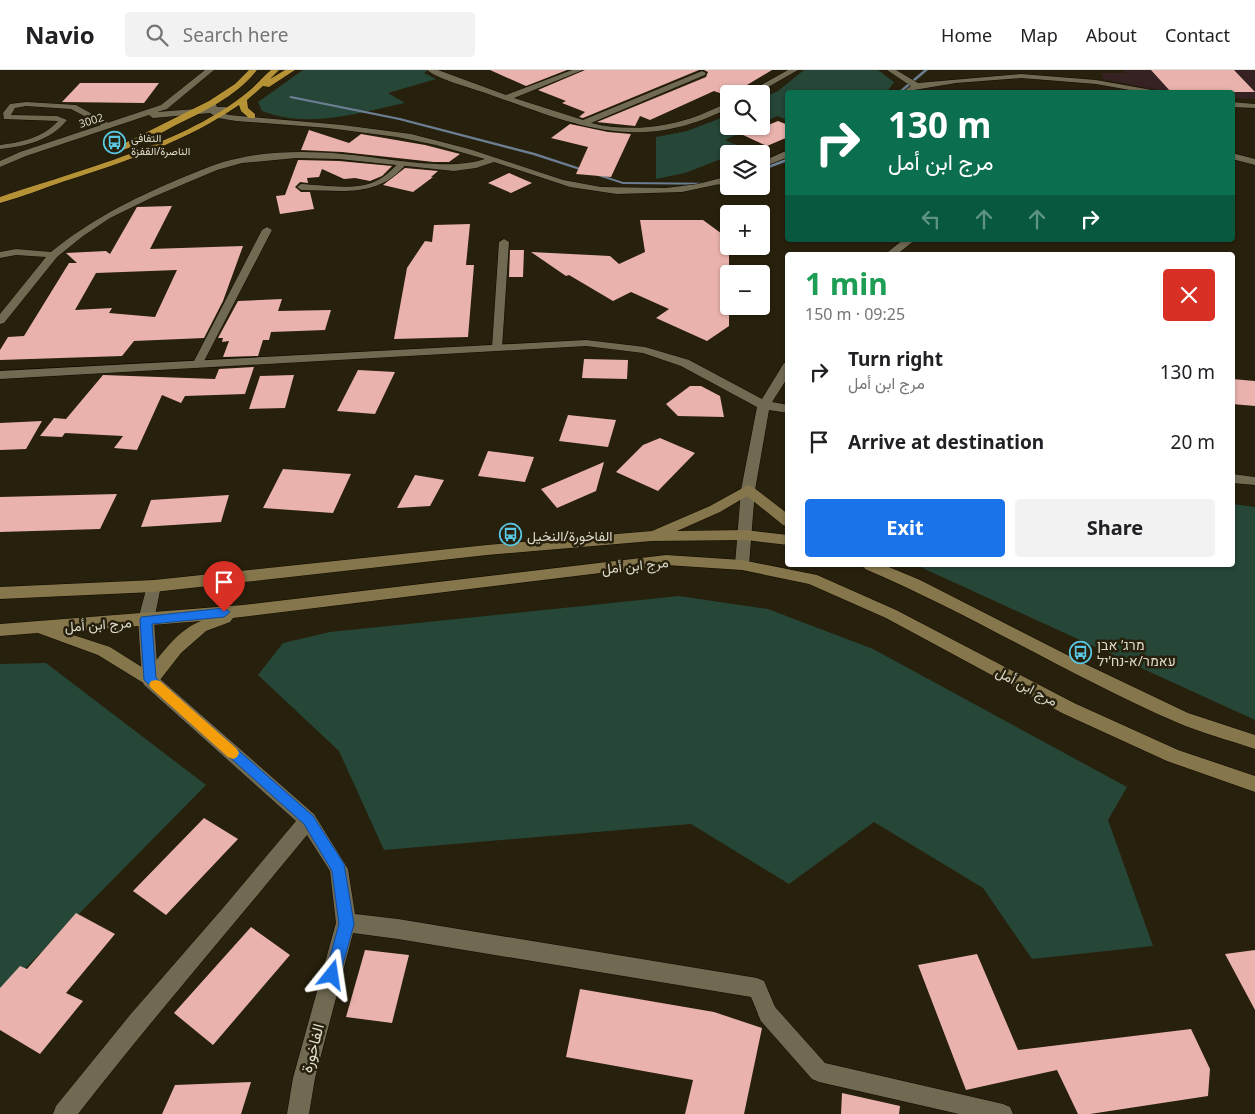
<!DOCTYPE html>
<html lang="en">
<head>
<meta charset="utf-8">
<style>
	:root { --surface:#fff; --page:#f2f2f2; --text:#202124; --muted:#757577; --line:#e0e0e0; --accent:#1a73e8 }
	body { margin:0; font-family:"Noto Sans",Vazirmatn,Heebo,sans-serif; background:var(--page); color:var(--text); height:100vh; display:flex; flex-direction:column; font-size:19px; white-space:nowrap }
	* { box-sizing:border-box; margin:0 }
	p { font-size:16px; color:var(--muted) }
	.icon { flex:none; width:28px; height:28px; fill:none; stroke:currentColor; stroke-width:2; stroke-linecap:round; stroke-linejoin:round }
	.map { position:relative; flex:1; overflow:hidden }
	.drawer { position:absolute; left:785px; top:182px; width:450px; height:315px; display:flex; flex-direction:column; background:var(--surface); border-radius:5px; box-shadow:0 1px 4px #0004 }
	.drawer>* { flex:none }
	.hud { position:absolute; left:785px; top:20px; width:450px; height:152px; border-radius:5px; box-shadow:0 1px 4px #0004; background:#0b6e4f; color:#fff; overflow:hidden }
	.fabs { position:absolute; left:720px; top:15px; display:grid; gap:10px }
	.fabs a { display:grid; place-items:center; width:50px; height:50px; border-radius:5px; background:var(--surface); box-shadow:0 1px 4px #0004; font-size:25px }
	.pin { position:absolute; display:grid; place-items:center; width:42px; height:42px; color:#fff; margin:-51px -21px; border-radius:50% 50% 50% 0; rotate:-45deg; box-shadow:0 0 5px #0007 }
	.pin .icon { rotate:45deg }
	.me { position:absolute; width:55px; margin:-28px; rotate:15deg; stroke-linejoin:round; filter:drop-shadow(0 0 4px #0008) }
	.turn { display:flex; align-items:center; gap:18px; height:105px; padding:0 20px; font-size:22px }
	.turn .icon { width:65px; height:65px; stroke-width:2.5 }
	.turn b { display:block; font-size:35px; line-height:42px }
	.lanes { display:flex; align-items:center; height:48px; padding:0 20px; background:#0003; justify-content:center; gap:25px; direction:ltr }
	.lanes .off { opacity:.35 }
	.round { display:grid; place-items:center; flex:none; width:52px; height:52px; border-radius:5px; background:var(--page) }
	.head { display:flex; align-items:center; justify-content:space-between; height:85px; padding:0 20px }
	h1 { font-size:30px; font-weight:700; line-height:38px; color:#1e9e55 }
	.action { display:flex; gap:10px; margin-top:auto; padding:10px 20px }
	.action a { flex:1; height:58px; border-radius:5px; background:var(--accent); color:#fff; font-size:20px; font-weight:700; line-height:58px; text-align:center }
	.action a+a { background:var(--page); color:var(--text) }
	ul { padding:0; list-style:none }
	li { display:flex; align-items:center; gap:15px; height:70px; padding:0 20px }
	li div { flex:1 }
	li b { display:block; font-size:19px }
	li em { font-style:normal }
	header { display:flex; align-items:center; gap:30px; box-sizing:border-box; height:70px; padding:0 25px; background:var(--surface); border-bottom:1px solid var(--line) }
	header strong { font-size:24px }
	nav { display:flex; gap:28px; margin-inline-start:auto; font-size:18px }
	.search { width:350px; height:45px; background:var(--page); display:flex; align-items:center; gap:12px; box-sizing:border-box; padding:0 18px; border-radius:5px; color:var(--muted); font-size:19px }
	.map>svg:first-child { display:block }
	.education { fill:#362223 }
	.green { fill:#264637 }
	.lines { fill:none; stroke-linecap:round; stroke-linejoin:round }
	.stream { fill:#6c7e92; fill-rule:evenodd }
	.building { fill:#eab2ac; fill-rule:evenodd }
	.lane-casing { stroke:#100a00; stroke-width:1 }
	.street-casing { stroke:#100a00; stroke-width:1 }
	.secondary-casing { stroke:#100a00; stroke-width:1 }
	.highway-casing { stroke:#100a00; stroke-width:1 }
	.lane { fill:#716a53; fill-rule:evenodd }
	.street { fill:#716a53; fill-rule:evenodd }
	.secondary { fill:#86764b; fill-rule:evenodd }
	.highway { fill:#b69237; fill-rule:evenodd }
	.route { fill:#1a73e8; stroke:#114b97 }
	.slow { fill:#f59e0b }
	.labels { text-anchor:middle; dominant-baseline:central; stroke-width:5; stroke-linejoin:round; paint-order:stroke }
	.far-street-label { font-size:11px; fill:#dedacd; stroke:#27200c }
	.far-poi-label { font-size:11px; fill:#dedacd; stroke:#27200c; text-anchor:start }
	.poi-label { font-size:14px; fill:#dedacd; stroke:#27200c; text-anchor:start }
	.street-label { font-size:14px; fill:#dedacd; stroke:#27200c }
	.near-street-label { font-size:16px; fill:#dedacd; stroke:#27200c }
</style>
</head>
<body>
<header>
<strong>Navio</strong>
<div class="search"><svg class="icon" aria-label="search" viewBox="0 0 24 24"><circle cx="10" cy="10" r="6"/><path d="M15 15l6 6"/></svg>Search here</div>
<nav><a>Home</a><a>Map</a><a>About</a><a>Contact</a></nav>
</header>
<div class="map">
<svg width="1255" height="1044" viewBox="0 0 1255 1044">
	<rect width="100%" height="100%" fill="#27200c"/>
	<path class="education" d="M1124 0H1255V29L1233 28 1232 22H1177L1163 21 1103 9 1101 3H1126Z"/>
	<path class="green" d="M303 0H429L424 3 436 9 388 23 405 33C359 43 309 59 262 41L258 32Z
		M804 0H878L894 12 887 22H788L787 50 777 46 761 54V29L778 21Z
		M729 45V56H755L725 70 746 79 734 84H729V86L685 103 656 109V67L687 61Z
		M1233 434 1255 437V650L916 495H1232Z
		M679 526 768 539 873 579 1127 717 1108 750 1153 876 1032 889 983 818 874 752 789 814 691 754 384 780 339 681 258 605 283 573 330 562Z
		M46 593 206 715 0 924V594Z"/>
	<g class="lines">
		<path class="stream" d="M924 0H928L902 22H898Z
			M291 26 400 48 535 83 623 112 729 113V115L623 114 533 85 399 50 290 28 289 27Z
			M788 88V91L761 101V98Z"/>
	</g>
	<path class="building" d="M490 0H567L526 16Z
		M585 0H699L583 48 579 47 585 42 562 33 566 31 538 20Z
		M704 0H772L732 24H729L728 26 714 21 650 50 640 46 635 56 597 52 706 7 708 2Z
		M1151 0H1234L1255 22H1171Z
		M80 13H159L144 33 62 32Z
		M778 51 788 55V67L767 76 743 65Z
		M570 54 608 62 631 64 611 107 576 104 588 77 551 68Z
		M309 60 349 73 361 64 425 75 460 84 449 92H434L342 82 301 80Z
		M298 90 339 91 392 96 382 106 370 111 355 108 344 109 322 99 319 107 307 108 308 113 300 112 295 117 301 122H310L314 139 280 144 276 126 285 125Z
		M405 98 438 101 431 107H433L413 122 383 115Z
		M509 103 532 113 511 123 488 113Z
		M172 136 150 179 243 176 223 231 204 268 134 271 122 286 0 290V280L8 267 24 266 69 193H77L66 183 106 181 110 184 137 137ZM177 200 155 247 109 243 112 238 75 240 96 203Z
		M640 150H703L729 169V256L707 271 656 248 669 239 631 222 613 231 569 205 566 206 531 182 610 186 619 194 645 182Z
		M470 154 466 195H474L468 267 394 269 407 198 425 171 432 172 434 155Z
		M510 180H524L523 207H509Z
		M282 229 278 241 331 240 325 260 271 262 269 270H263L258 286 223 287 229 271 222 272 223 268H218L238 231Z
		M584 289 628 290 627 309 582 308Z
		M254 297 245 324 185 326 181 333 162 325 137 380 114 378 123 366 65 363 62 367 40 366 54 348 66 349 103 305 215 309 219 299Z
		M358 300 395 302 375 344 337 341Z
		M294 305 285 338 249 339 260 306Z
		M1232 309 1255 311V336L1232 334Z
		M690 316H701L720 326 724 347 678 346 666 334Z
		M568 345 616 350 608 377 559 371Z
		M42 351 26 379 0 380V353Z
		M660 368 695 383 658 421 616 402 643 375Z
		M488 381 534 387 525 412 478 406Z
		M604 392 596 421 557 438 541 419Z
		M283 399 351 404 333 443 263 438Z
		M415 405 444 410 430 436 397 438Z
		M117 424 100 459 0 462V427Z
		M229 425 221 452 141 457 151 430Z
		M204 748 238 769 166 845 133 821Z
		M76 843 115 864 66 923 83 931 40 984 0 960V918L20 896 27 899Z
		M251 857 290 885 213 975 174 943Z
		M365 880 409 885 392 953 346 947Z
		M1255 880V940L1225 884Z
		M977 884 1018 980 1191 959 1210 999 1208 1026 1090 1044H1078L1057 1000 966 1020 918 895Z
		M580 919 714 942 762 958 744 1044H685L693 1010 566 987Z
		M251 1012 241 1044H162L175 1015Z
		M842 1023 900 1036 899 1044H841Z"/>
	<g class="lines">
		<defs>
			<path id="lane" d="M26 32 76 35 110 54 103 56 71 39 26 36 15 38 11 45 57 46 67 50C50 71 26 76 0 79V75C22 72 43 68 58 51L4 49 3 43 10 34Z
				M400 91 407 93C378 129 342 120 301 120L297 117 301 114C322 115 357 121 376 111 385 107 393 99 400 91Z
				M267 157 272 160 203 293 198 296 194 295 193 293 262 160Z
				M504 169 509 172 502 278 497 281 492 278 499 172Z
				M768 934 775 937 825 993 1003 1034 1010 1037 1013 1044H959L819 1012 812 1009 761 951 758 944 761 937Z"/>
			<path id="street" d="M205 0H214L167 39 157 42 209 38 208 34 212 32H215L217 37H226V41L219 42 229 45 342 55 411 64 469 79 563 110 601 117 666 118 698 114 729 106V112L682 122 617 124 570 117 494 92 476 98 454 101 339 89 296 88 242 93 217 100 153 127 110 148 83 166 57 187 4 253 0 254V244L46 187 16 185 0 188V182L16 179 51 182C92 149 130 130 179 109 199 101 218 92 240 88 270 81 310 81 342 84 383 87 447 102 485 89L436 75 397 67 328 58 236 51 218 48 210 43 153 48 149 45 26 86 0 97V91L20 82 161 35Z
				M427 0H438L506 25 572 0H583L514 28 583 50 702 1 706 3 705 5 591 53C627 62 665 58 700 45 710 41 719 36 729 33V38C638 84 578 56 491 25 475 19 439 10 427 0Z
				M788 0H798L756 24H745Z
				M887 0H896L918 13 1021 4 1096 10 1152 20 1156 22H1141L1096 14 1021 8 956 13 902 22 911 16Z
				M1232 32 1255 34V38L1232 37Z
				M788 80V87L761 98V92Z
				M1232 83 1255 89V95L1232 89Z
				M903 170H915L896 185H884Z
				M586 270 645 277 689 290 762 329 784 293H788V307L772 332 788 335V343L769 340 755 420 749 495 747 499 742 500 737 499 735 495 741 420 757 337 681 296 643 283 586 276 0 309V301Z
				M1232 404 1255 407V415L1232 413Z
				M154 510 159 512 161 516 154 550 158 607 314 744 348 799 355 844 398 849 757 908 764 911 778 944 775 951 768 954 761 951 751 927 398 869 353 863 315 1008 309 1044H287L293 1008 336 853 330 801 307 765C231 858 152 949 78 1044H53L56 1036 130 945 223 838 296 751 144 615 142 610 138 550 147 516 149 512Z"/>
			<path id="secondary" d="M748 415 753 417 788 444V457L783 455 747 426 720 442 677 461 746 460 788 465V475L746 470 652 471 487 485 154 522 0 529V517L154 510 487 475 652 461 710 436Z
				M666 485 742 490 817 505 896 540 1074 633 1178 680 1255 706V722L1167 691 1062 643 886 548 809 514 742 500 666 495 233 548 230 552 206 561 181 583 156 615 150 617 98 585 38 563 0 566V554L243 535ZM201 551C179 559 162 583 148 601L110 577 64 562Z
				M863 495H884L920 510 1081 592 1188 643 1255 665V679C1229 670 1201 663 1176 652 1070 606 971 544 865 499Z"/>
			<path id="highway" d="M249 0H257C236 27 204 41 174 56 156 66 137 76 117 82L113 79 209 31 235 14Z
				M271 0H279L270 9 285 0H295L269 17 263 16 247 30 248 38 255 44V48H249L241 41 239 35C187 71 125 92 65 111 44 118 22 127 0 133V127C77 101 187 73 249 21 256 15 263 7 271 0Z"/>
		</defs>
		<use href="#lane" class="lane-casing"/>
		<use href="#street" class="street-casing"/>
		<use href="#secondary" class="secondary-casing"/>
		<use href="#highway" class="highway-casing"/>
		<use href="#lane" class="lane"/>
		<use href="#street" class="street"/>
		<use href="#secondary" class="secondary"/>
		<use href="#highway" class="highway"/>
	</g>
	<path class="route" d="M224 538 230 542 224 547 152 554 156 608 313 746 344 794 354 854 340 905 338 910 332 913 327 910 325 905 339 854 332 801 304 754 144 610 140 550 141 547Z"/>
	<path class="slow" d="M156 610 160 611 237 679 239 683 237 687 233 689 228 687 151 618 149 615 151 611Z"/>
	<defs>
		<symbol id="bus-ring" viewBox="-11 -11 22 22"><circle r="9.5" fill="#27200c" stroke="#5ac8e5" stroke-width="1.5"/><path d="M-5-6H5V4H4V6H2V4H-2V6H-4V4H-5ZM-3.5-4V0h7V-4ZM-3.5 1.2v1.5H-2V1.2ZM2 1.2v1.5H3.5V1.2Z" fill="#5ac8e5"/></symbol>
	</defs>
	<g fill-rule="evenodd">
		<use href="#bus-ring" x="102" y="60" width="25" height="25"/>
		<use href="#bus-ring" x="498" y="452" width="25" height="25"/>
		<use href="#bus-ring" x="1068" y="570" width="25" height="25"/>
	</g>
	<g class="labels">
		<g class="far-street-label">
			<text transform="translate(91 50) rotate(-17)">3002</text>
		</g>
		<g class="far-poi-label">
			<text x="131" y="67">التفافي<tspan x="131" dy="13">الناصرة/القفزة</tspan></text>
		</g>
		<g class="poi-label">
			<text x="527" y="465">الفاخورة/النخيل</text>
			<text x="1097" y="574">מרג׳ אבן<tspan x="1097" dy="16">עאמר/א-נח׳יל</tspan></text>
		</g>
		<g class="street-label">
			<text transform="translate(635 495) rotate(-6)">مرج ابن أمل</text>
			<text transform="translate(98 554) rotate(-4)">مرج ابن أمل</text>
			<text transform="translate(1027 616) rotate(28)">مرج ابن أمل</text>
		</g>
		<g class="near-street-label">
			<text transform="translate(312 978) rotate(-75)">الفاخورة</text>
		</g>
	</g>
</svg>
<div class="fabs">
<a><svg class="icon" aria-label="search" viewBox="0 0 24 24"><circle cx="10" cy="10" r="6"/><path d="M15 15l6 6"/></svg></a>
<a><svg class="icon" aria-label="layers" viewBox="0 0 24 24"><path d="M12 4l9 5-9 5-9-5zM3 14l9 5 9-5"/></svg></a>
<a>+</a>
<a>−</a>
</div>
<div class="pin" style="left:224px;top:542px;background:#d93025"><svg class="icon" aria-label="arrive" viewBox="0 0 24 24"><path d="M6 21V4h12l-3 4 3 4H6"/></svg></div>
<svg class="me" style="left:332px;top:905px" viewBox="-20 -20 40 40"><path d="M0-17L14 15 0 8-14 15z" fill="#1a73e8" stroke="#fff" stroke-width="4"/></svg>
<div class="hud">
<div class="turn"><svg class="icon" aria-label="right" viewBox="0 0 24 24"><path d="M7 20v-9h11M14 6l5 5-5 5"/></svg><div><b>130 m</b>مرج ابن أمل</div></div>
<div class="lanes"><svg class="icon off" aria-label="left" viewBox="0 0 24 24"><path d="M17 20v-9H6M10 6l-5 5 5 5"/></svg><svg class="icon off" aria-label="ahead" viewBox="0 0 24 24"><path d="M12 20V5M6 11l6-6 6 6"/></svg><svg class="icon off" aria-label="ahead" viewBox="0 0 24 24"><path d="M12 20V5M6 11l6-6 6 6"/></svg><svg class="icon" aria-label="right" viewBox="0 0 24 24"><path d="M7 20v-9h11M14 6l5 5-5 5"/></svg></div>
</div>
<section class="drawer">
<div class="head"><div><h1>1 min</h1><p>150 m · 09:25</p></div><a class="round" style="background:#d93025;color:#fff"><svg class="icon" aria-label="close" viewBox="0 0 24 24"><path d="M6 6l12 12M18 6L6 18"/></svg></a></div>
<ul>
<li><svg class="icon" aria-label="right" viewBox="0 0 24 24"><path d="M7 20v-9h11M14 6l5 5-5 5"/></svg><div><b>Turn right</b><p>مرج ابن أمل</p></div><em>130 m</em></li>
<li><svg class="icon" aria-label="arrive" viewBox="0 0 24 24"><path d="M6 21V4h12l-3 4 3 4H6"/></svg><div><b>Arrive at destination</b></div><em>20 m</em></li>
</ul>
<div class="action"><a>Exit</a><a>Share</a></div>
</section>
</div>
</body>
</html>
